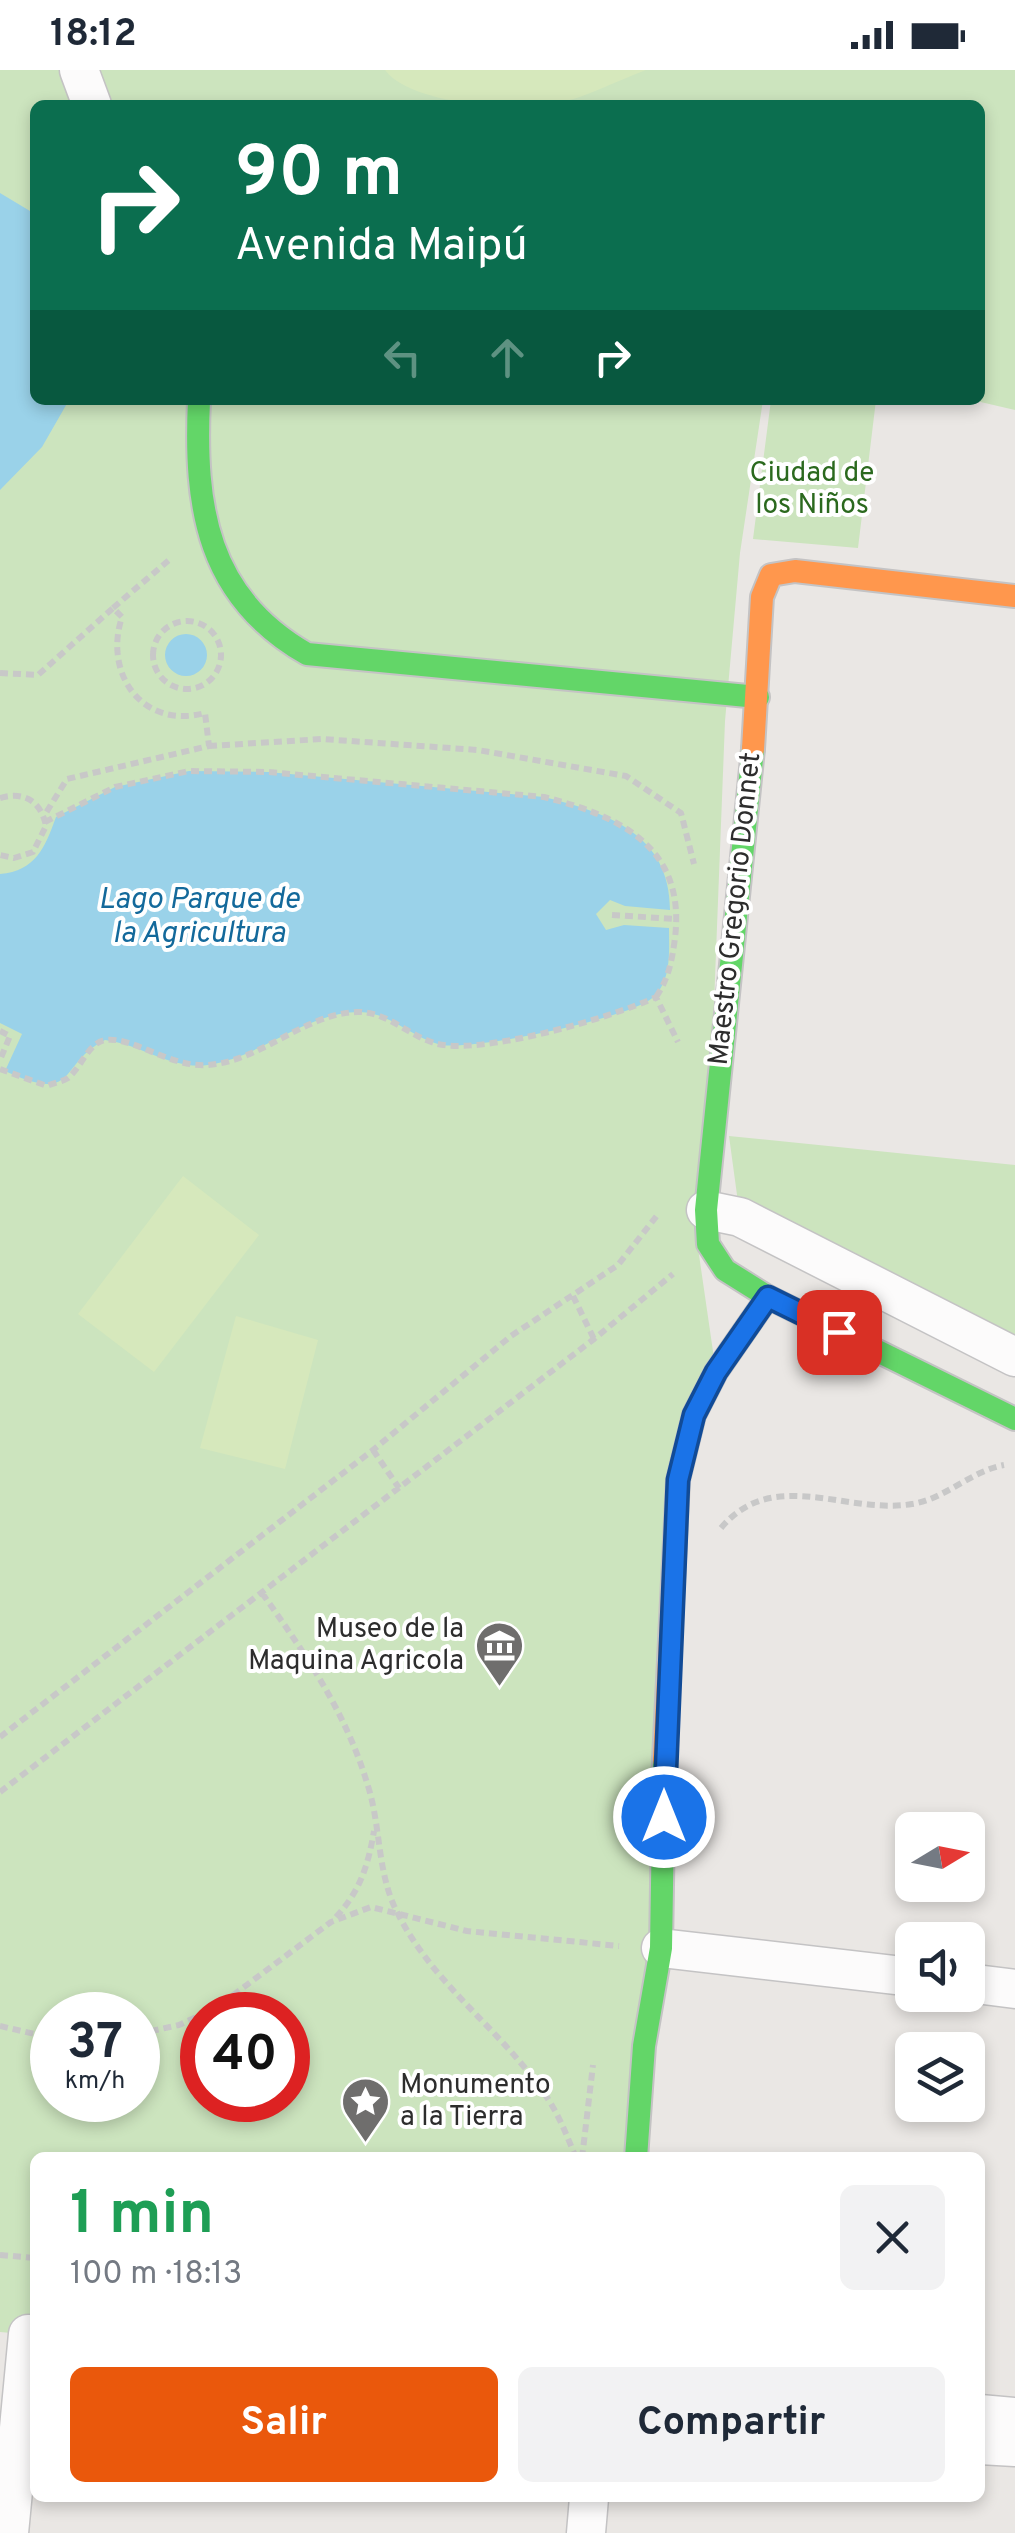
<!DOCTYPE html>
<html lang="es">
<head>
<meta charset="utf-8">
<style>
	:root { --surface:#fff; --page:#f2f2f3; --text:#1f2937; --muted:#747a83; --accent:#ea580c }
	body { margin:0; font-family:Overpass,sans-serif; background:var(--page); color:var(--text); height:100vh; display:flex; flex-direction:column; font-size:38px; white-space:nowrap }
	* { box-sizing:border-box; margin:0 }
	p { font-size:32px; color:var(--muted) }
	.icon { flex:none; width:55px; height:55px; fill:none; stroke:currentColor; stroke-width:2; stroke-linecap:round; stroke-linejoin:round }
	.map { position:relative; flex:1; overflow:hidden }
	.side { position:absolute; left:30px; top:2082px; width:955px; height:350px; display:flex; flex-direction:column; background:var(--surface); border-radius:15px; box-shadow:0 5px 15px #0003 }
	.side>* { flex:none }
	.top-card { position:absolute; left:30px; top:30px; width:955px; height:305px; border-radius:15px; box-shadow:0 5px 15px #0003; background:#0b6e4f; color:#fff; overflow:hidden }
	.needle { width:65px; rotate:80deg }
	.buttons { position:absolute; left:895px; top:1742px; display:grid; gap:20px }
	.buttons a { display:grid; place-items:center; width:90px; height:90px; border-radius:15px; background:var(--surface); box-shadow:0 5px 15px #0003; font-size:50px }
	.speed { position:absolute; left:30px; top:1922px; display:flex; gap:20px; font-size:50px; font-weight:700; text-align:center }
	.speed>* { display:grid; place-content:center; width:130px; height:130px; border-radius:50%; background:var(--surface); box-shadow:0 5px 15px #0003; line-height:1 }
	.speed small { font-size:25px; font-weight:400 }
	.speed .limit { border:15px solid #d22; background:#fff; color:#111 }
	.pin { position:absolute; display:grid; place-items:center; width:85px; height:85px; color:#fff; margin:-42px; border-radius:20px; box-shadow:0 5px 15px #0006 }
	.me { position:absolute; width:110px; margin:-55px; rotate:0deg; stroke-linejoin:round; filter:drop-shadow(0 0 8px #0008) }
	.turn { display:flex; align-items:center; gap:35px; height:210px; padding:0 40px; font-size:45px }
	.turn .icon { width:130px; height:130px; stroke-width:2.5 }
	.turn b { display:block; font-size:70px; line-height:85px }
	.lanes { display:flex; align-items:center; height:95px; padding:0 40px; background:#0003; justify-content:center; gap:50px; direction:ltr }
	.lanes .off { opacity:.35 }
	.round { display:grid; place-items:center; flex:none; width:105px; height:105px; border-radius:15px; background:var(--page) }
	.overview { display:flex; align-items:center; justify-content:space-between; height:170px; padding:0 40px }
	h1 { font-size:60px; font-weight:700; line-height:75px; color:#1e9e55 }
	.button { display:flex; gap:20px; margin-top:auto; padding:20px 40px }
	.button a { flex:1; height:115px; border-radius:15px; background:var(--accent); color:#fff; font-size:40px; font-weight:700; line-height:115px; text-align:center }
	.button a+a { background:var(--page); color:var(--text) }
	.status { display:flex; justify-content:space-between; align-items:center; height:70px; padding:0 50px; background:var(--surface); direction:ltr }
	.status svg { height:28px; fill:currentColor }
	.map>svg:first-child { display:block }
	.green { fill:#cce4be; fill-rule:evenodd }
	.pitch { fill:#d6e8bc }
	.water { fill:#9ad2e9 }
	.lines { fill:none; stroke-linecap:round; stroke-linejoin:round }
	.street-casing { stroke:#c4c3c4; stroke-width:41 }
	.fast-casing { stroke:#c4c3c4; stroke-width:26 }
	.slow-casing { stroke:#c4c3c4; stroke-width:26 }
	.path { stroke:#c8c8c8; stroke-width:6; stroke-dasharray:8 5; stroke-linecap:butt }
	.street { stroke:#fcfbfb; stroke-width:38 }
	.fast { stroke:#63d668; stroke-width:22 }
	.slow { stroke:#ff974d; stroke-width:22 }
	.route-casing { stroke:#114b97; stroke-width:25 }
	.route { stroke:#1a73e8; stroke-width:18 }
	.labels { text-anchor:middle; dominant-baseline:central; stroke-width:8; stroke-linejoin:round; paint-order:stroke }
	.park-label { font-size:28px; fill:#2b691e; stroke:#fff }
	.street-label { font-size:28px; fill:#2d2d2d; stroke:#fff }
	.poi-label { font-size:28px; fill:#2d2d2d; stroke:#fff; text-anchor:end }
	.water-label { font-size:30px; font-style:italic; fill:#13699b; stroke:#fff }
</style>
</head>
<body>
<div class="status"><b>18:12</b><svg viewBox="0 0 49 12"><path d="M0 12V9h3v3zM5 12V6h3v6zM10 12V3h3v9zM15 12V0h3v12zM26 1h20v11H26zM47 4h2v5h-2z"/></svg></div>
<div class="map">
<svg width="1015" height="2463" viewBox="0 0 1015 2463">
	<rect width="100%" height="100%" fill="#eae7e4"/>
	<path class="green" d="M0 0H1015V340L972 330H980V35H35V330H763L740 483 725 651 706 1140 698 1178 716 1302 694 1345 636 2087 35 2088V2265L0 2262ZM52 1945H138V2030H52ZM202 1945H288V2030H202Z
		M771 330H876L858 478 753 469Z
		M729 1066 1015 1095V1290L740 1147Z"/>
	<path class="pitch" d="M385 0H646C616 11 581 30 549 35 509 41 409 33 385 0Z
		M183 1106 259 1165 154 1302 78 1244Z
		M236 1246 318 1270 285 1399 200 1378Z"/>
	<path class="water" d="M0 123 35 144V330H69L42 377 0 420Z
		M165 585a21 21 0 1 1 42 0a21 21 0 1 1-42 0Z
		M189 701 268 702 544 727C608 743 670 764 670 840L625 836 610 830 596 844 606 860 624 855 669 858C669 882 672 913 651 929 625 949 476 980 443 975 414 970 389 941 358 942 305 943 261 987 208 995 172 1000 140 974 105 970 57 994 79 1035 5 1001L22 964 0 953V804C36 801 45 777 56 747L115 717Z"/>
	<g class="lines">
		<defs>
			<path id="street" d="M79 0 92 35
				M706 1140 740 1147 1015 1287
				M661 1878 912 1907
				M968 1913 1015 1919
				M980 2344 1015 2347
				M980 2375 1015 2377
				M9 2463 28 2264
				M586 2463 589 2428"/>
			<path id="fast" d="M199 330C194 437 207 527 307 584L758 627
				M753 679 706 1140 708 1174 725 1200 768 1227 1015 1349
				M636 2088 644 1976 661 1878 664 1690"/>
			<path id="slow" d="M753 679 762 527 771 505 795 501 1015 526
				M664 1690 678 1410 694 1345 716 1302 768 1227"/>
		</defs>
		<use href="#street" class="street-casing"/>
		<use href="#fast" class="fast-casing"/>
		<use href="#slow" class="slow-casing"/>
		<path class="path" d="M113 538 169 490
			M153 585a34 34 0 1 1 68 0a34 34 0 1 1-68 0Z
			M0 603 38 605 113 538 122 547C103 604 143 660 205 643L209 676 67 709 44 746
			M209 676 322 669 478 680 626 706 681 743 694 794
			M0 728C24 721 41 731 46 756L33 782 14 788 0 785
			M45 752 115 717 189 701 268 702 544 727C620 746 686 777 675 868 672 890 669 908 656 927
			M612 845 676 849
			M0 961 10 966 0 990
			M0 999 47 1016C53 1013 62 1012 68 1008 81 998 88 973 105 970 133 966 170 998 208 995 262 991 303 944 357 942 386 941 408 965 434 973 477 987 614 947 656 927L678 972
			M573 1226 594 1269
			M373 1380 399 1418
			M721 1458C773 1396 846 1445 912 1434 945 1429 971 1401 1004 1395
			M262 1523C306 1585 346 1642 368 1716 381 1757 377 1803 397 1842 433 1915 502 1960 546 2026 559 2045 567 2066 576 2088
			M0 1667 373 1380 511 1266 618 1195 659 1143
			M0 1722 594 1269 673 1204
			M336 1847C360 1821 368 1796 374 1761
			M0 1956 52 1968
			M138 1964 179 1955 216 1938 331 1852 371 1837 467 1861 619 1876
			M582 2088 593 1995
			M0 2185 35 2188"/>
		<use href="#street" class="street"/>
		<use href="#fast" class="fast"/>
		<use href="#slow" class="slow"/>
	</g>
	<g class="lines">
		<defs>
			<path id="route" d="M664 1747 678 1410 694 1345 716 1302 768 1227 839 1262"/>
		</defs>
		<use href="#route" class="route-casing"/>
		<use href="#route" class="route"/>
	</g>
	<defs>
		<symbol id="museum-pin" viewBox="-11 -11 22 30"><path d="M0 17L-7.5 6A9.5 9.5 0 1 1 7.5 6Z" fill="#6f6e6d" stroke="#fff"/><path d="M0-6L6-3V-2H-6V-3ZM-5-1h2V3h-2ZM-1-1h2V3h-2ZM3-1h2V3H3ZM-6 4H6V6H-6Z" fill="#fff"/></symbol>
		<symbol id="sight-pin" viewBox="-11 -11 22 30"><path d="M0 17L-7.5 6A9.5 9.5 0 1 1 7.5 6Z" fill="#6f6e6d" stroke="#fff"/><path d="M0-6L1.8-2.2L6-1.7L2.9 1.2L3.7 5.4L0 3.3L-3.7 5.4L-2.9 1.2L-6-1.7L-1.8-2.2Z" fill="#fff"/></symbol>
	</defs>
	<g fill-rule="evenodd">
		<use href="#museum-pin" x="472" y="1548" width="55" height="75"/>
		<use href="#sight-pin" x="338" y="2004" width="55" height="75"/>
	</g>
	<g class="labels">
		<g class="park-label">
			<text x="812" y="404">Ciudad de<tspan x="812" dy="32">los Niños</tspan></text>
		</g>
		<g class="street-label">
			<text transform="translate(736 839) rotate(-84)">Maestro Gregorio Donnet</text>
		</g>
		<g class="poi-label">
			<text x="464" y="1560">Museo de la<tspan x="464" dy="32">Maquina Agricola</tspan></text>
			<text x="400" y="2016" text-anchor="start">Monumento<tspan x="400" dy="32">a la Tierra</tspan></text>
		</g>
		<g class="water-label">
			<text x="199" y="830">Lago Parque de<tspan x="199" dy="34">la Agricultura</tspan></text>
		</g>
	</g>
</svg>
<div class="buttons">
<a><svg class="needle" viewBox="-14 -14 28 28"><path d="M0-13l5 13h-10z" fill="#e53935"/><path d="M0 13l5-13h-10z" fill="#747a83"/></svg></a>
<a><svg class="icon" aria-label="sound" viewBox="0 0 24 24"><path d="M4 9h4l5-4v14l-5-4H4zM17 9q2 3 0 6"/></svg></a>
<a><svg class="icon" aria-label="layers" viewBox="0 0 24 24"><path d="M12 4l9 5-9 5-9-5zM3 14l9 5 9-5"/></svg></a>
</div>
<div class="speed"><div>37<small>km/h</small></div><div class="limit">40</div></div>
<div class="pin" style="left:839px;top:1262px;background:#d93025"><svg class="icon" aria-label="arrive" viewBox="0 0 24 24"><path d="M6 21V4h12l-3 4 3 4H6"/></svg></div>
<svg class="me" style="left:664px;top:1747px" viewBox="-20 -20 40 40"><circle r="17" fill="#1a73e8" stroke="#fff" stroke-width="3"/><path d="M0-11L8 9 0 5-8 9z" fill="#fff"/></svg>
<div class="top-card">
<div class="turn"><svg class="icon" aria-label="right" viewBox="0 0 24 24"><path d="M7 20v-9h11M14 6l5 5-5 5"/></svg><div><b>90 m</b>Avenida Maipú</div></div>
<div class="lanes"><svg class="icon off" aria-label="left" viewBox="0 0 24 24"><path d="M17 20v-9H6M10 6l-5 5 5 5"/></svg><svg class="icon off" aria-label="ahead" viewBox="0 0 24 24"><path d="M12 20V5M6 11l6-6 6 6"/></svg><svg class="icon" aria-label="right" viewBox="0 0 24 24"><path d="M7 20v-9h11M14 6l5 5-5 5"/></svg></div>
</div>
<section class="side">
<div class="overview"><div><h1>1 min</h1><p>100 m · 18:13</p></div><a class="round"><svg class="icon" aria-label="close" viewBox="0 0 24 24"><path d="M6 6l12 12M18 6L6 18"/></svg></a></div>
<div class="button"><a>Salir</a><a>Compartir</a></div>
</section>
</div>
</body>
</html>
